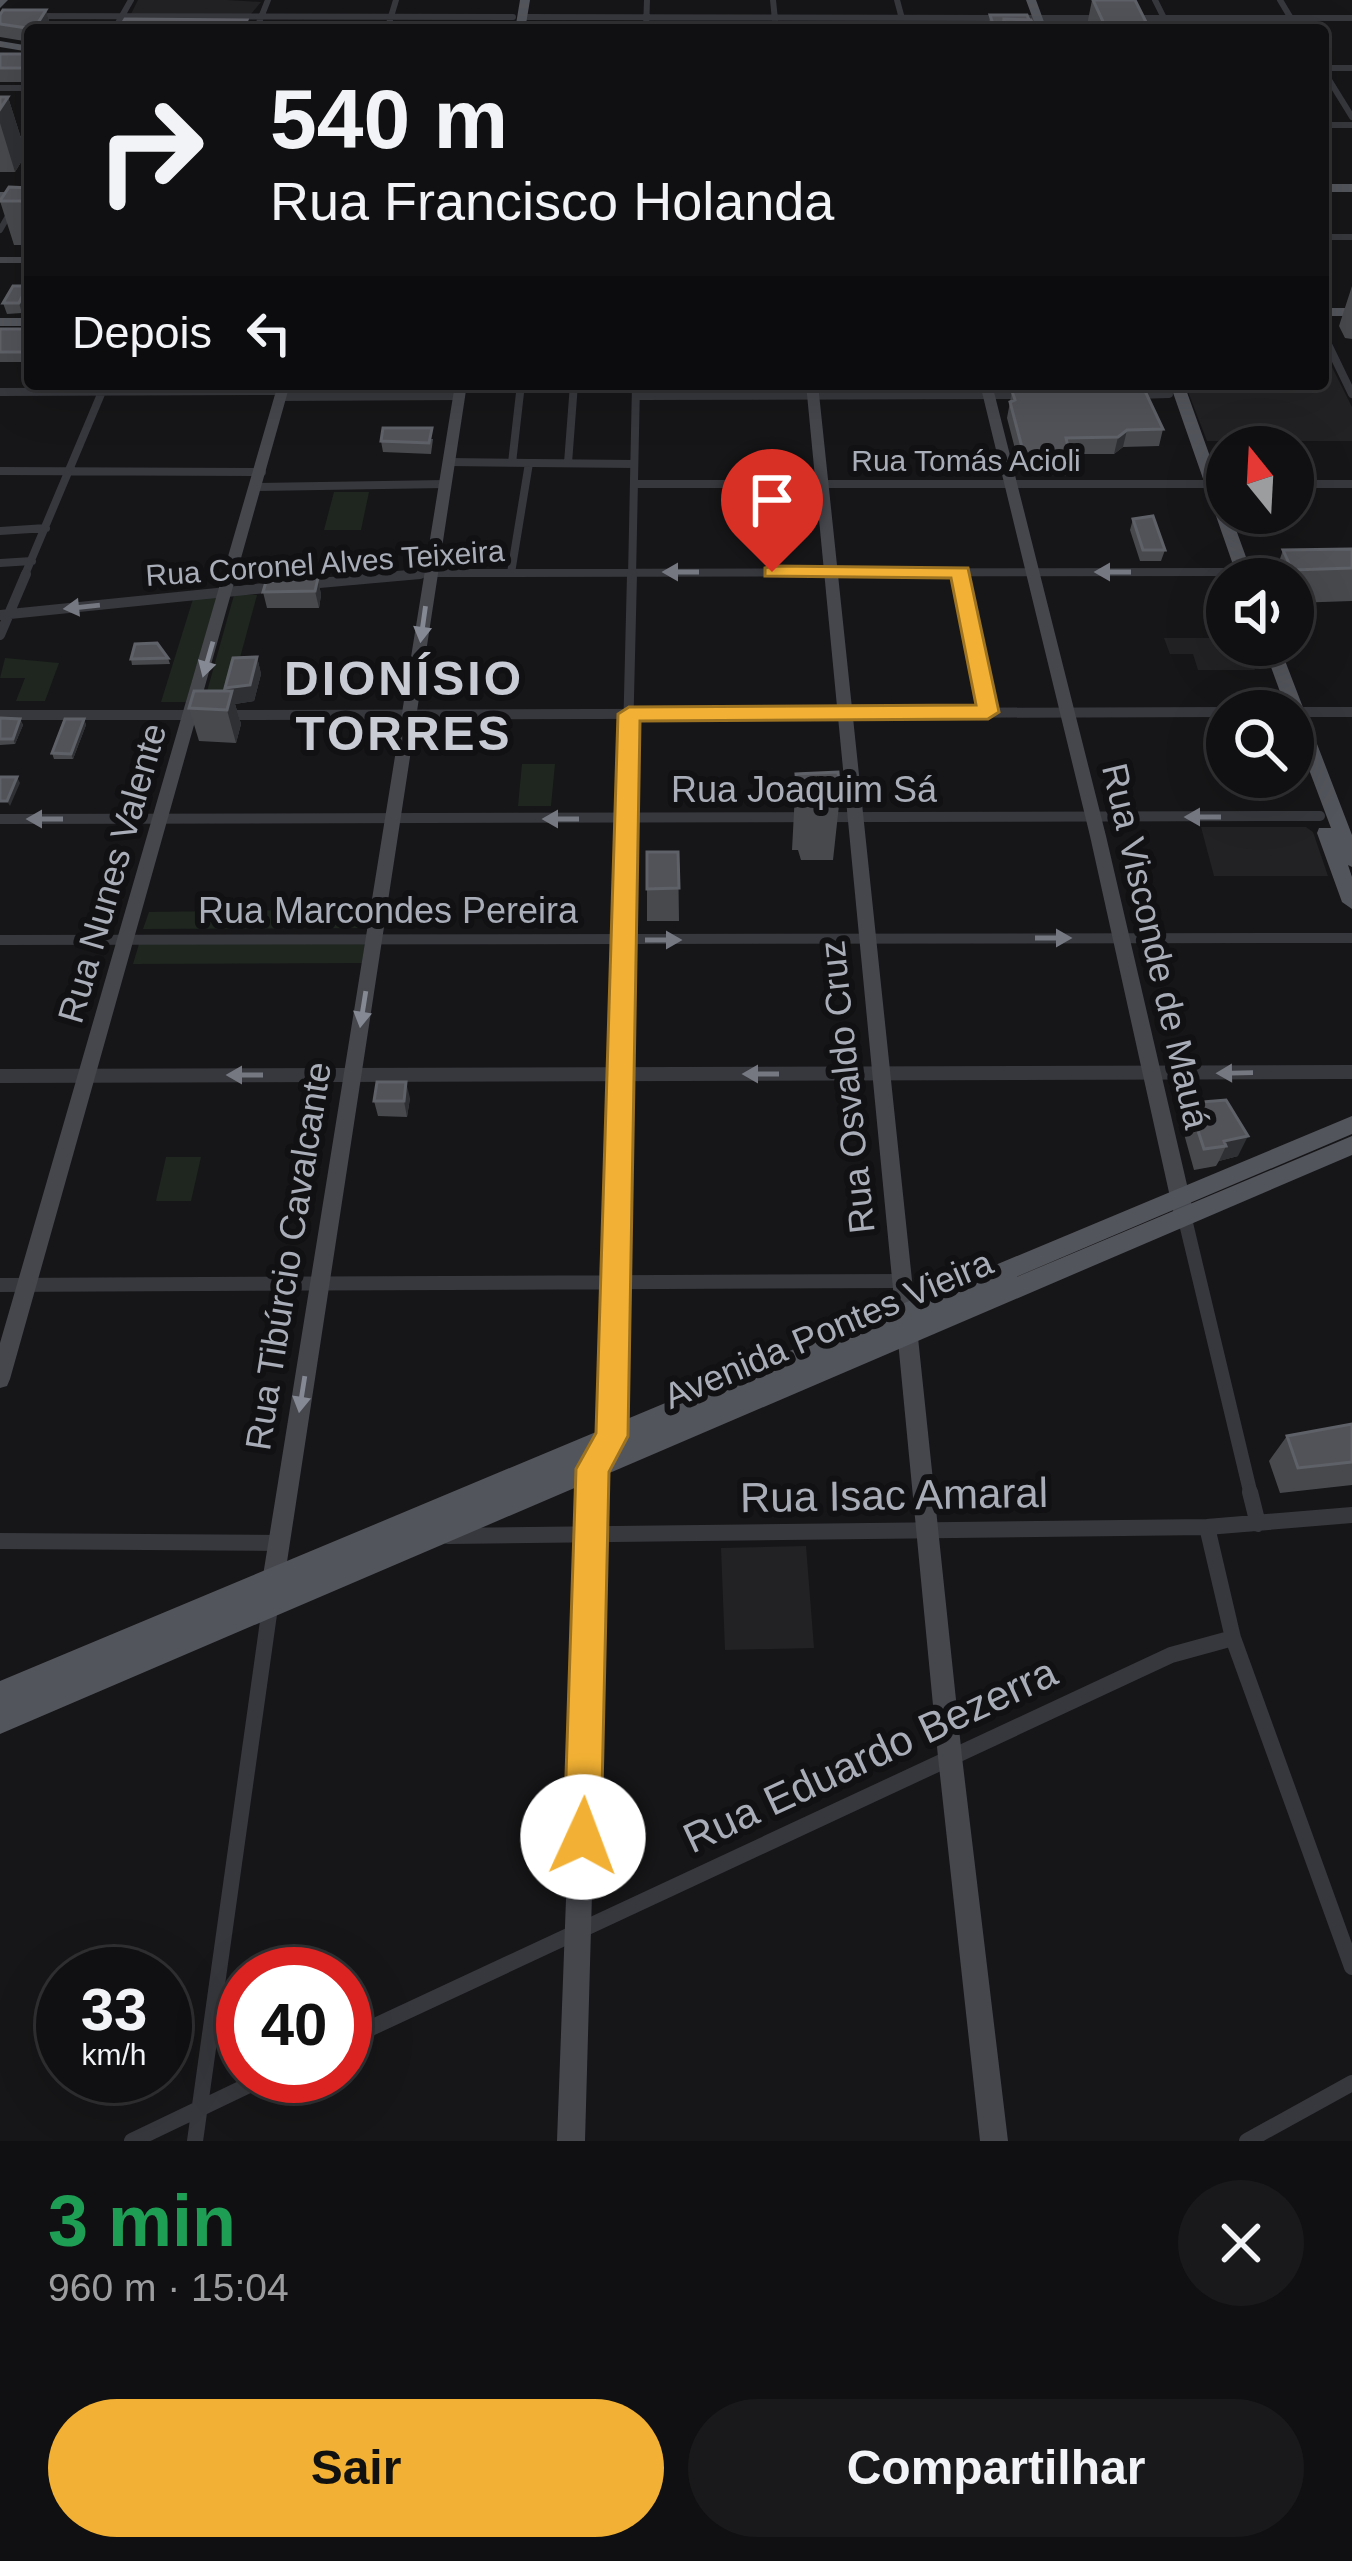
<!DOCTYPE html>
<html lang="pt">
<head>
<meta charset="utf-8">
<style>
	:root { --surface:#101012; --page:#19191b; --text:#f1f3f6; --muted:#9c9d9f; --line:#303032; --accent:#f2b134 }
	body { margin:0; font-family:Arial,sans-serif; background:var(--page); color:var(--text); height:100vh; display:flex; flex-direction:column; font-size:45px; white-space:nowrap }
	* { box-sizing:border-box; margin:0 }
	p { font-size:39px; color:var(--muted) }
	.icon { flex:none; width:66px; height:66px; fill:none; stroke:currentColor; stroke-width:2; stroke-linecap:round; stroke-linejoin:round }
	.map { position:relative; height:2141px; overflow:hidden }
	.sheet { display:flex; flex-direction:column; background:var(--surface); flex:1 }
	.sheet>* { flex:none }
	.guide { position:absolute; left:24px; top:24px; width:1305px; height:366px; border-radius:12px; box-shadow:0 12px 48px #0002,0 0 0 3px var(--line); background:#101012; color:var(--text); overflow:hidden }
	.needle { width:78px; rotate:342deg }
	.fabs { position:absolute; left:1206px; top:426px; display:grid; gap:24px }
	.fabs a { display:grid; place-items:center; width:108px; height:108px; border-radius:50%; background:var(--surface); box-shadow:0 12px 48px #0002,0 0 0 3px var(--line); font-size:60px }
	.speed { position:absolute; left:36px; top:1947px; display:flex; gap:24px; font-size:60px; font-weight:700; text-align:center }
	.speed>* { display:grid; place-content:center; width:156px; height:156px; border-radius:50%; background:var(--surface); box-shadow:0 12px 48px #0002,0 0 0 3px var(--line); line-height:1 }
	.speed small { font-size:30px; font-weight:400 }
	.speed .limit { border:18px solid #d22; background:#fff; color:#111 }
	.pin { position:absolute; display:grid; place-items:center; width:102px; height:102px; color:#fff; margin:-123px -51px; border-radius:50% 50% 50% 0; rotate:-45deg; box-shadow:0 0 12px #0007 }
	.pin .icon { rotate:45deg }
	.me { position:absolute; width:132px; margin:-66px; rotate:2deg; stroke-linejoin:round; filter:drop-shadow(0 0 9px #0008) }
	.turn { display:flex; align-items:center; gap:42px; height:252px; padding:0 48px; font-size:54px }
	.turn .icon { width:156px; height:156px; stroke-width:2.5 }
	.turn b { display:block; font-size:84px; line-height:102px }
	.then { display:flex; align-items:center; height:114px; padding:0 48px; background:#0003; gap:24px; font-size:45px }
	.round { display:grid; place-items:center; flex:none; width:126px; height:126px; border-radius:63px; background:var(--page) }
	.overview { display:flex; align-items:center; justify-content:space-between; height:204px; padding:0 48px }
	h1 { font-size:72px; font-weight:600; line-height:90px; color:#1e9e55 }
	.action { display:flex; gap:24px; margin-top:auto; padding:24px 48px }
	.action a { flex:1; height:138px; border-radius:72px; background:var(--accent); color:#111; font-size:48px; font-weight:600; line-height:138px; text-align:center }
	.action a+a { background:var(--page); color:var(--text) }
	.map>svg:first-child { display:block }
	.built { fill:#222225 }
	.green { fill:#1e261f }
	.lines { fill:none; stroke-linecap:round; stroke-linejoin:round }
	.street-far4 { stroke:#37383d; stroke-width:6 }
	.street-far3 { stroke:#37383d; stroke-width:8 }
	.street-far2 { stroke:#37383d; stroke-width:10 }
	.street-far1 { stroke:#37383d; stroke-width:14 }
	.street { stroke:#37383d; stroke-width:16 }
	.secondary { fill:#45474d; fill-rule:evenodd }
	.primary { fill:#53555c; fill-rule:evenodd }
	.wall { fill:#47494d }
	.shaded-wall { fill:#2f3033 }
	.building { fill:#525359; stroke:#5f6168; stroke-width:3 }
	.oneway { fill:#757881 }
	.oneway2 { fill:#858993 }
	.route { fill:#f2b134; stroke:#9d7322; stroke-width:3 }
	.labels { text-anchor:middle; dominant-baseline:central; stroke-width:12; stroke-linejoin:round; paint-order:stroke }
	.far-street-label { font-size:30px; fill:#a8adb8; stroke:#111113 }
	.street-label { font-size:36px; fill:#a8adb8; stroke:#111113 }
	.near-street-label { font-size:42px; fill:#a8adb8; stroke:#111113 }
	.district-label { font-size:48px; font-weight:bold; letter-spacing:3px; fill:#c9ccd4; stroke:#111113 }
</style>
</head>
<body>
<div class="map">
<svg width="1352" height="2141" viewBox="0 0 1352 2141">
	<rect width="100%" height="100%" fill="#161618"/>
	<path class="built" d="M138 0H227L261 2 251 14H131Z
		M1323 349 1352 407V441H1207L1185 384H1323Z
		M1164 638H1227V645H1246L1255 670H1198L1193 654H1170Z
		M1201 827H1306L1313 832 1328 876H1214Z
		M806 1546 814 1648 725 1650 721 1548Z"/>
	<path class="green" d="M334 492H369L361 530H324Z
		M234 595H257L228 702H204Z
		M217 596 186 702H161L193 599Z
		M5 658 59 663 45 701H16L25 678H0Z
		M522 764H555L551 806H518Z
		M371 909 368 928 143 929 149 912Z
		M365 943 362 963 133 964 139 944Z
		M166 1157H201L191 1201H156Z"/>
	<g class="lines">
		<path class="street-far4" d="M773 0 776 30
			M897 0 905 30
			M1155 0 1170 30
			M1280 0 1298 30
			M0 16 513 17
			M523 17 1002 18
			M1028 18H1104
			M1130 18H1352
			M114 30 131 0
			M256 30 268 0
			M387 30 396 0
			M646 30 647 0
			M1323 68H1352
			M1323 70 1352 117
			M0 88H30
			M1323 125H1352
			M0 139H30
			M0 230 30 178
			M1323 237H1352"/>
		<path class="street-far3" d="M1323 334 1352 394
			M0 392 282 391
			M1135 395 1169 394
			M636 396 1024 395
			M280 397 460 396
			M449 462 634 464
			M512 463 521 384
			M568 463 574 384
			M0 471 262 472
			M634 484H1227
			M1293 484H1352
			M258 487 445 484
			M0 531 46 528
			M0 563 32 561
			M960 572 961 577
			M511 573 529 463
			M24 577 104 387
			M387 577 430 573 1230 572
			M632 577 636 384"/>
		<path class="street-far2" d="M960 574 988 712
			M308 584 420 574
			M0 615 275 587
			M0 635 26 574
			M1293 712H1352
			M0 715H197
			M223 715 1227 712
			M0 819 1320 816
			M0 940 1352 938
			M622 983 632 574"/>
		<path class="street-far1" d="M0 1076 1352 1072
			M1184 1215 1251 1495
			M0 1285 902 1281
			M612 1436 622 980"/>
		<path class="street" d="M1250 1492 1258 1524
			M1207 1527 1233 1638 1352 1967
			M448 1536 1207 1527 1352 1515
			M0 1541 278 1543
			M345 2040 1171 1655 1233 1638
			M132 2141 268 2076
			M195 2141 270 1607
			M1247 2141 1352 2083"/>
		<path class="secondary" d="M0 257H30V263H0Z
			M278 384H290L10 1379 7 1386 0 1388V1343Z
			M455 384H467L283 1588 280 1596 272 1599 264 1596 261 1588Z
			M806 384H818L962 1757 1008 2141H980L938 1757Z
			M980 384H992L1106 836 1194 1215 1191 1221 1184 1223 1177 1221 1174 1215 1090 836Z
			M597 1451 605 1454 608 1461 604 1470 585 2141H557L582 1469 589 1454Z"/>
		<path class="primary" d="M0 0H8L0 8Z
			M520 0H530L525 30H515Z
			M1026 0H1036L1047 30H1037Z
			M0 41 30 46V52L0 47Z
			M1323 184H1352V192H1323Z
			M0 192H30V200H0Z
			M1323 308H1352V316H1323Z
			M0 318H30V326H0Z
			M1170 384H1184L1227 504V513H1230L1254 579H1238Z
			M1263 645H1279L1352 835V867L1348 865 1352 877V909L1342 902 1317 833 1319 828H1331L1293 727V711H1287Z
			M1352 1116V1134L976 1294 1352 1136V1155L0 1734V1681Z"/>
	</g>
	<path class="wall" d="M1092 0H1135L1149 30H1086Z
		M46 10 50 24 46 30H30V42L0 37V15Z
		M990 15 1029 20 1035 30H988Z
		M0 54H30V82H0Z
		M0 97H8L26 154 15 172H0Z
		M30 188V245H14L0 201Z
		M27 286 22 313 7 314 3 303Z
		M1352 286V339L1345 338 1339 326Z
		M0 329H30V362H0Z
		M702 384H740V386H702Z
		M1012 391 1163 429 1159 446 1123 447 1114 454H1070L1071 459 1067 476 1027 474 1020 468 1007 418Z
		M433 439 431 454 383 452 381 441Z
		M1293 480 1301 492 1295 509H1293Z
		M1133 519 1165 550 1161 561H1140L1130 530Z
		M1352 549V601L1293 603V579H1273L1283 550Z
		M318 578 321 595 319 608H267L263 592Z
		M257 657 261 674 254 701 235 704 241 724 236 743 199 741 189 708 226 691Z
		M168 658 170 664 132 665 131 659Z
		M0 718 20 719 23 725 15 744 0 745Z
		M84 719 86 725 73 759H54L52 753Z
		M796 774 840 796 833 860H801L798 850H792Z
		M647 852H678L679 921H647Z
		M410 1098 407 1117 378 1116 374 1101Z
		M1189 1103 1238 1156 1219 1161 1216 1166 1194 1170 1181 1123Z
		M1352 1424V1485L1280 1493 1269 1461 1287 1436Z"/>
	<path class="shaded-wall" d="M46 10 50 24 46 30H34Z
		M8 97 26 154 15 172 0 123V109Z
		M27 286 30 298 22 313 19 303Z
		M1127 430 1123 447 1114 454 1118 437Z
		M318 578 321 595 319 608 315 591Z
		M257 657 261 674 254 701 235 704 241 724 236 743 227 710 229 701 225 688Z
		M20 719 23 725 15 744 13 739Z
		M84 719 86 725 73 759 71 754Z
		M17 777 20 783 10 806 7 801Z
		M406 1082 410 1098 407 1117 404 1101Z
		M1248 1136 1238 1156 1219 1161 1226 1146 1224 1141Z"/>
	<path class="building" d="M1093 0H1135L1149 28H1106Z
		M3 10H46L34 29 0 24V15Z
		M990 15H1027L1029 20 1004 19 1002 30H995Z
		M125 19 247 20 243 30H118Z
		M1004 19 1031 20 1035 30H1005Z
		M0 54H30V68H0Z
		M0 97H8L0 109Z
		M9 187 30 188V201H0Z
		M13 286H27L19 303H3Z
		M0 329H30V352H0Z
		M1012 391H1145L1163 429 1127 430 1118 437 1066 438 1071 459 1030 458 1023 451 1010 402 1015 400Z
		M383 428H432L429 443 381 441Z
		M1293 480 1301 481V492L1293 493Z
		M1153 516 1165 550H1143L1133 519Z
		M1352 549V568L1292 570 1283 550Z
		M318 578 315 591 263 592 266 582Z
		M157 643 168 658 131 659 135 644Z
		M257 657 250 685 225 688 233 658Z
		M194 691H232L227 710 189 708Z
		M0 718 20 719 13 739H0Z
		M65 719H84L71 754 52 753Z
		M838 772 840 796 806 795 803 786H797L796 774Z
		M0 777H17L7 801H0Z
		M647 852H678L679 888 647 889Z
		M377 1082H406L404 1101H374Z
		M1226 1100 1248 1136 1224 1141 1226 1146 1204 1149 1189 1103Z
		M1352 1424V1462L1298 1468 1287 1436Z"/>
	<defs><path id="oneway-solid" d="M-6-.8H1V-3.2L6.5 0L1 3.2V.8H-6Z" transform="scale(3)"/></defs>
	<g class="oneway">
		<use href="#oneway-solid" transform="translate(681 572) rotate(180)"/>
		<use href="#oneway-solid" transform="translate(1113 572) rotate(180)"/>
		<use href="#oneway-solid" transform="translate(82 607) rotate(174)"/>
		<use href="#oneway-solid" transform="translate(1203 817) rotate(180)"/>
		<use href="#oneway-solid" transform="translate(45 819) rotate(-180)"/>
		<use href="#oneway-solid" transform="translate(561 819) rotate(-180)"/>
		<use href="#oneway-solid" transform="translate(1053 938)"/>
		<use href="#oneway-solid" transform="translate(663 940)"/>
		<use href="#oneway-solid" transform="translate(1235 1073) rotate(179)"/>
		<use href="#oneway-solid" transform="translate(761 1074) rotate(180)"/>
		<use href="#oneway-solid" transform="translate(245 1075) rotate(-180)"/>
	</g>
	<g class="oneway2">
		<use href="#oneway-solid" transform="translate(423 624) rotate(98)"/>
		<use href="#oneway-solid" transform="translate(208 659) rotate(106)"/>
		<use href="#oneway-solid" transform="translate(363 1009) rotate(99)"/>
		<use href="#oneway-solid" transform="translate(302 1394) rotate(99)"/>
	</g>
	<path class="route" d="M772 566 968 568 999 712 988 719 640 721 628 1436 609 1472 601 1837 596 1850 583 1856 569 1850 564 1837 576 1469 596 1433 618 714 629 707 976 705 951 578 765 576V568Z"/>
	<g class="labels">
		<g class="far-street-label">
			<text x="966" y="460">Rua Tomás Acioli</text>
			<text transform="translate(325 563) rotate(-4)">Rua Coronel Alves Teixeira</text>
		</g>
		<g class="street-label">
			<text x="804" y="789">Rua Joaquim Sá</text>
			<text transform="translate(112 873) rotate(-74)">Rua Nunes Valente</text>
			<text x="388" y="910">Rua Marcondes Pereira</text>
			<text transform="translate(1156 946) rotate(77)">Rua Visconde de Mauá</text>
			<text transform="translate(847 1087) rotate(-96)">Rua Osvaldo Cruz</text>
			<text transform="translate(288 1256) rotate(-81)">Rua Tibúrcio Cavalcante</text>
			<text transform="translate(828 1329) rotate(-23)">Avenida Pontes Vieira</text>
		</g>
		<g class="near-street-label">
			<text transform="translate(894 1495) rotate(-1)">Rua Isac Amaral</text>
			<text transform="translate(870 1755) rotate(-25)">Rua Eduardo Bezerra</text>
		</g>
		<g class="district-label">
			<text x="404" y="678">DIONÍSIO<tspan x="404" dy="55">TORRES</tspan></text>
		</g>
	</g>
</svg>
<div class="fabs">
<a><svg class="needle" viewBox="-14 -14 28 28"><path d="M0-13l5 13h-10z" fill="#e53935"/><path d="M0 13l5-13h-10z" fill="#9c9d9f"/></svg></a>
<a><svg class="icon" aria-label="sound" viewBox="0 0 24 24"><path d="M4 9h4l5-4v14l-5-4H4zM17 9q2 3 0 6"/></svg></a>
<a><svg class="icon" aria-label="search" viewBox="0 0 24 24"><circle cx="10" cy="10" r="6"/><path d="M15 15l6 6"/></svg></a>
</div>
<div class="speed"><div>33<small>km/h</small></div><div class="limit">40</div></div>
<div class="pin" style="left:772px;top:572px;background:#d93025"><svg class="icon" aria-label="arrive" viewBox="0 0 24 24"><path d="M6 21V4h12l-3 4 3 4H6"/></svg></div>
<svg class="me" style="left:583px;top:1837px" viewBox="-20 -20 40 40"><circle r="19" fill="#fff"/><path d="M0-13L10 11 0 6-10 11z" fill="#f2b134"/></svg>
<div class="guide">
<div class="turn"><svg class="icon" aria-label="right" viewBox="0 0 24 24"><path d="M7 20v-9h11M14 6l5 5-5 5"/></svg><div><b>540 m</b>Rua Francisco Holanda</div></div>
<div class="then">Depois<svg class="icon" aria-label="left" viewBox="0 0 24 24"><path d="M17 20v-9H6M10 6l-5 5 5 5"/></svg></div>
</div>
</div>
<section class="sheet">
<div class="overview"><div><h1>3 min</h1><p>960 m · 15:04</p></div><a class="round"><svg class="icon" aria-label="close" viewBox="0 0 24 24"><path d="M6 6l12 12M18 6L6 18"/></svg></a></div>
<div class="action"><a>Sair</a><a>Compartilhar</a></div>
</section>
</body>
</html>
